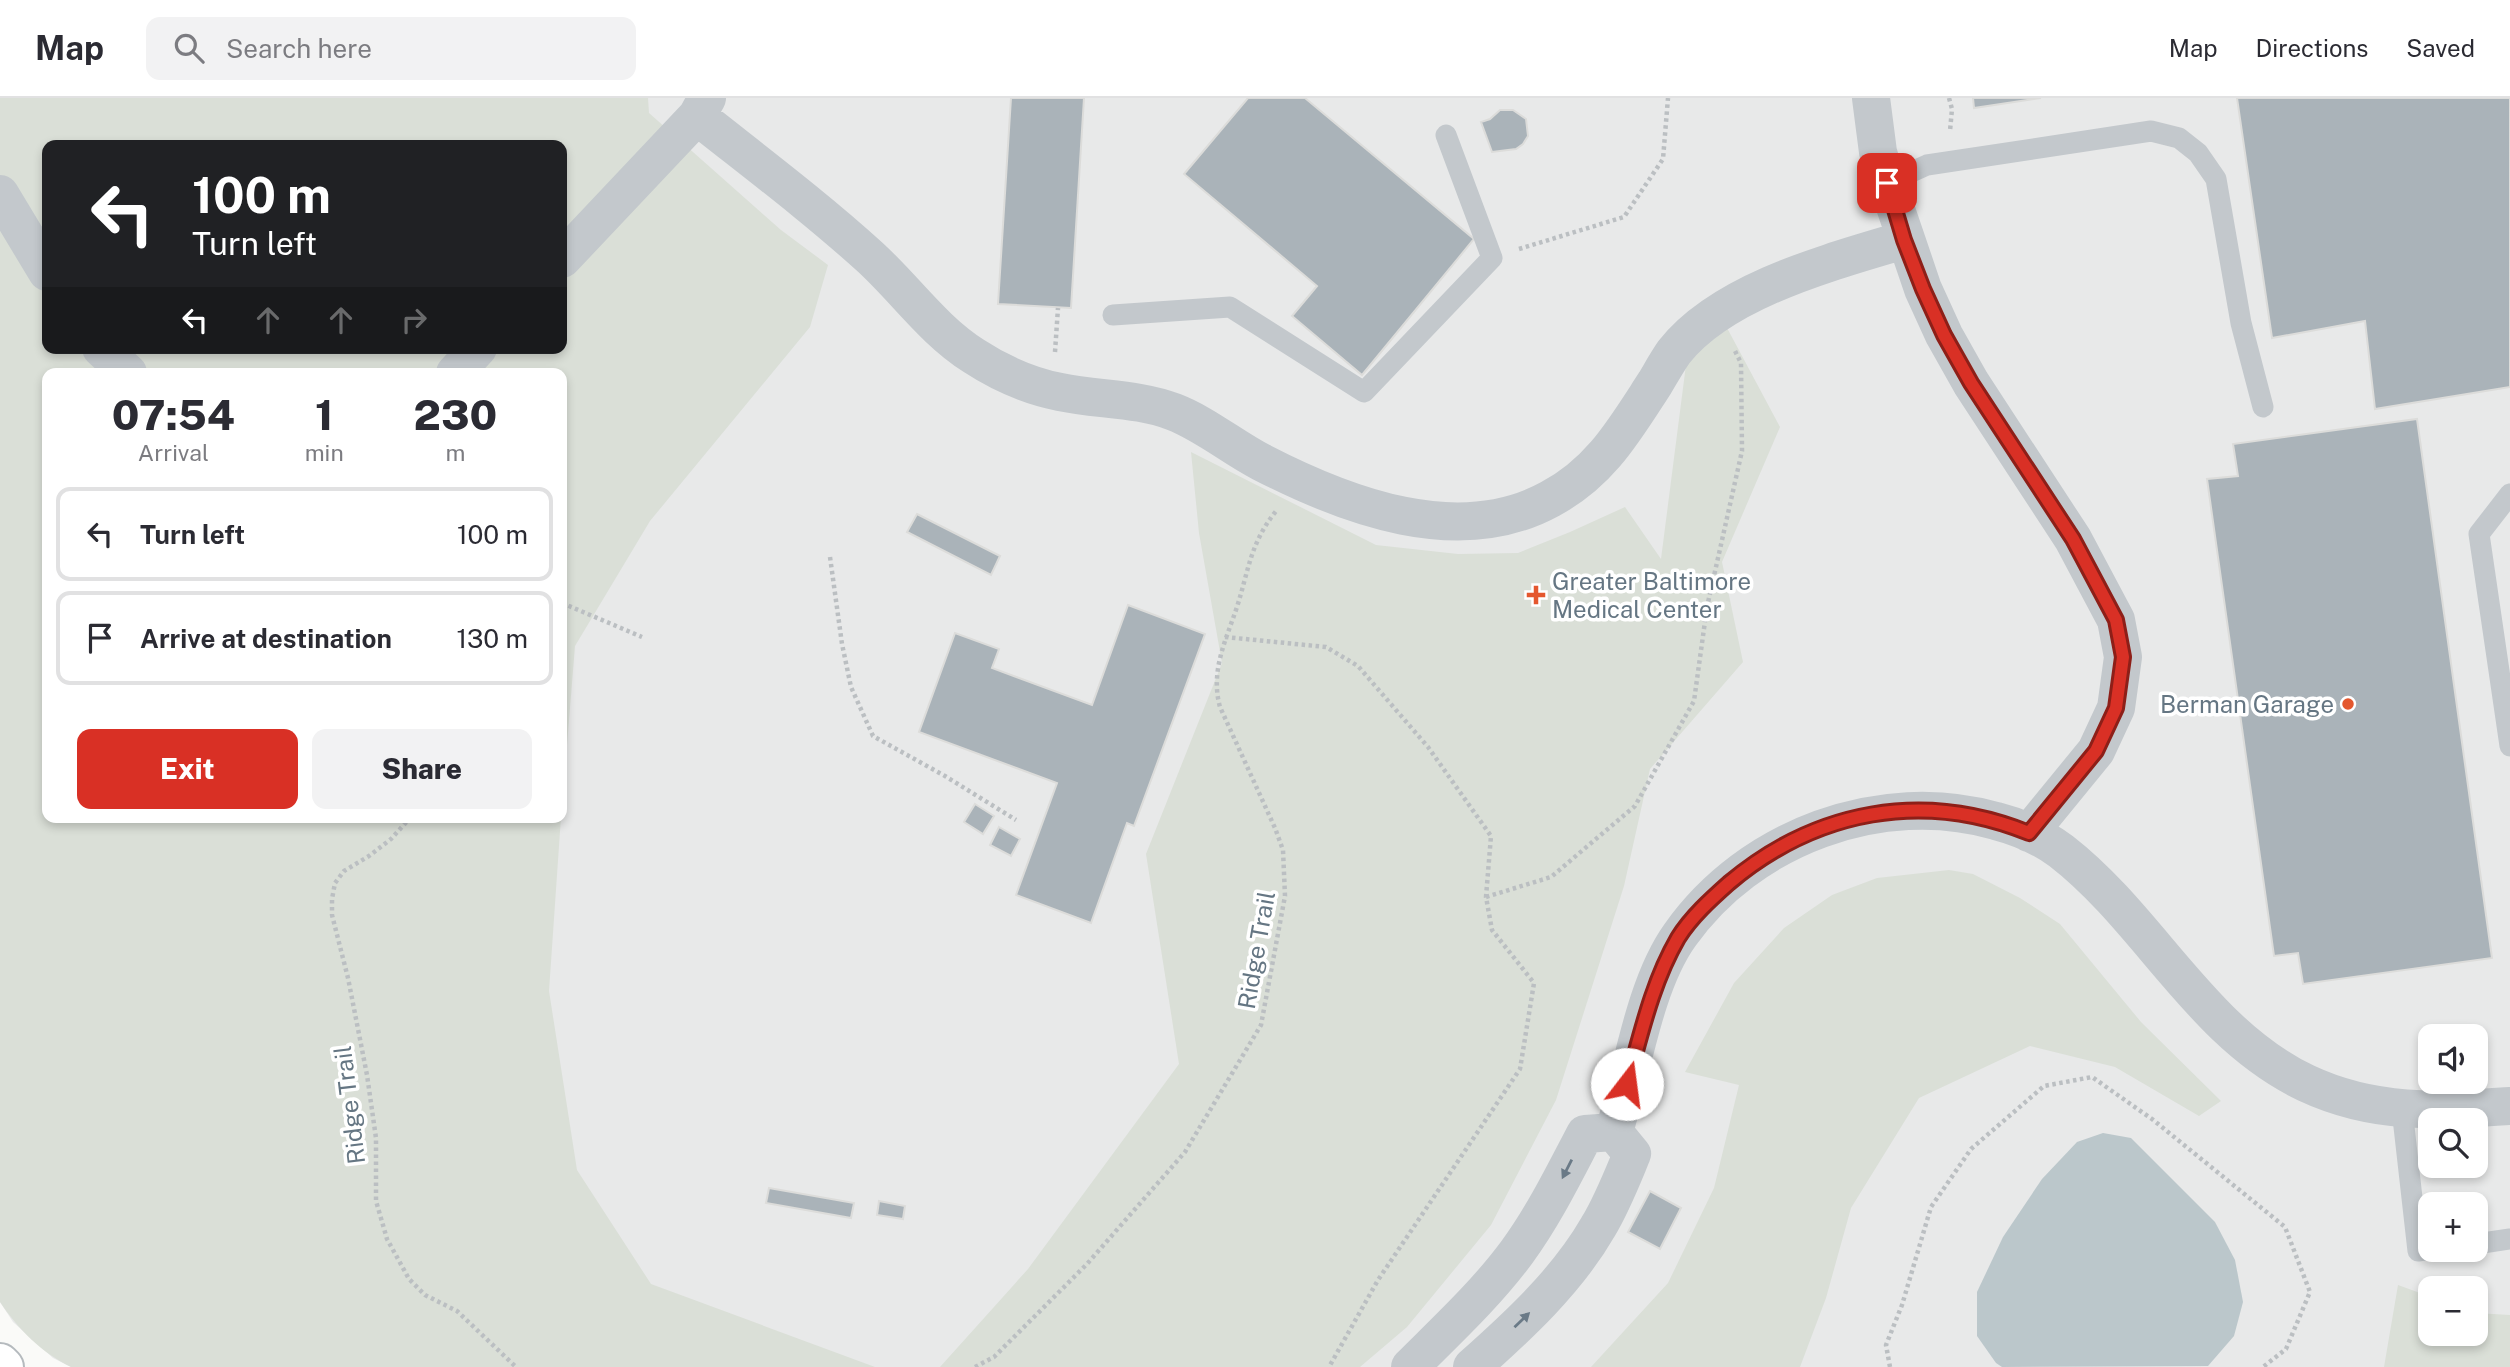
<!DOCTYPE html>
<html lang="en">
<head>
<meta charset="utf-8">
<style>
	:root { --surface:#fff; --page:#f2f2f3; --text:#2b2b33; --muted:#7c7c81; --line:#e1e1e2; --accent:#d93025 }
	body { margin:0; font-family:"Public Sans",sans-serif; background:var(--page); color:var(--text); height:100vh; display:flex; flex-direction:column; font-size:26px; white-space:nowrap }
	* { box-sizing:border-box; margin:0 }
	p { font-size:23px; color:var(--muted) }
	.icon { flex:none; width:38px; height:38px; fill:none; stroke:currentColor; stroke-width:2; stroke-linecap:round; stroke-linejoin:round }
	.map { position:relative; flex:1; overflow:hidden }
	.side { position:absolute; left:42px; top:270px; width:525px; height:455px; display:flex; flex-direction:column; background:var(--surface); border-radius:14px; box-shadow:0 4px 10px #0003 }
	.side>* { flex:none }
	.guide { position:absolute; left:42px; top:42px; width:525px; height:214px; border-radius:14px; box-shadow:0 4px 10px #0003; background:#202124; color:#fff; overflow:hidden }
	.fabs { position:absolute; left:2418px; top:926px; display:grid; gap:14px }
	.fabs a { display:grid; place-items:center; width:70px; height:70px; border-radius:14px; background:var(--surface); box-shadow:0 4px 10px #0003; font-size:35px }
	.pin { position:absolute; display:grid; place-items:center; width:60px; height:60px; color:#fff; margin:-30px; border-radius:14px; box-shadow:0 4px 10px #0006 }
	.me { position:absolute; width:77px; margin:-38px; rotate:15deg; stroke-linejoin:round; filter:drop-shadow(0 0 5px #0008) }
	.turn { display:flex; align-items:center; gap:24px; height:147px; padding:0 35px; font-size:32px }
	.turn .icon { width:91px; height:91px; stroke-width:2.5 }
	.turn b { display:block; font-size:49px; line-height:60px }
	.lanes { display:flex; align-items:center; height:66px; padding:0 35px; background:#0003; justify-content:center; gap:35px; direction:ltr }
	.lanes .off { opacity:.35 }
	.eta { display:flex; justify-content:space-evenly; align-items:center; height:119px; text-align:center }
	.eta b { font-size:42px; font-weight:800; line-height:49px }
	.cta { display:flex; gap:14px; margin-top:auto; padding:14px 35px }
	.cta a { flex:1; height:80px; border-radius:14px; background:var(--accent); color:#fff; font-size:28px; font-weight:800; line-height:80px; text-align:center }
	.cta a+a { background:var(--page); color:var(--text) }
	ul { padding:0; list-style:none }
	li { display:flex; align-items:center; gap:21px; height:94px; margin:0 14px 10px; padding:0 21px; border:4px solid var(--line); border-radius:14px }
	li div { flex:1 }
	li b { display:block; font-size:26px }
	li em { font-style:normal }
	header { display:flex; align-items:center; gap:42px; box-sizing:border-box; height:98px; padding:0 35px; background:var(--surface); border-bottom:2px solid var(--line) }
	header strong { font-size:33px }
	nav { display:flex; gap:38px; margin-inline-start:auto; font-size:24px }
	.search { width:490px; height:63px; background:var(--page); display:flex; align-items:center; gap:18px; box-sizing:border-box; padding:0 24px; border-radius:14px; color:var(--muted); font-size:26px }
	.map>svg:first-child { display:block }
	.built { fill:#e8e9e9; fill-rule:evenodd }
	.green { fill:#dadfd7; fill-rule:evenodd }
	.water { fill:#bbc7cb }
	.building { fill:#aab3b9; stroke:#dcdcda; stroke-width:2 }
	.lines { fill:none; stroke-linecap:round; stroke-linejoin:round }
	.primary-casing { stroke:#b5babe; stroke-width:42 }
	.path { stroke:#bbbfc2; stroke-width:4.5; stroke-dasharray:3.5 3.5; stroke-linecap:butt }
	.lane { stroke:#c3c8cc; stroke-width:21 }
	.street { stroke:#c3c8cc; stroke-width:38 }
	.primary { stroke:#fff; stroke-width:38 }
	.oneway { fill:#6a7a87 }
	.route-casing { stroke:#8d1f18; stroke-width:18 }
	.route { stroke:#d93025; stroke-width:12 }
	.poi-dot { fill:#e4572e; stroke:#fff; stroke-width:2.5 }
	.labels { text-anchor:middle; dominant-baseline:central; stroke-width:7; stroke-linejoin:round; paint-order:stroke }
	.poi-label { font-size:24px; fill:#657683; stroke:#fff; text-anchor:start }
	.street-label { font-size:24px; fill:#657683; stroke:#fff }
</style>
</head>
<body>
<header>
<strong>Map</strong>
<div class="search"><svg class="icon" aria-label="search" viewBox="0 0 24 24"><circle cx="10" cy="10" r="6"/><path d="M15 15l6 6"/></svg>Search here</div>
<nav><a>Map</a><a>Directions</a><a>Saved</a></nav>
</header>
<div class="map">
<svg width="2510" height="1269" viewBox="0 0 2510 1269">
	<rect width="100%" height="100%" fill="#fafaf8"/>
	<path class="built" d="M0 0H2510V1269H71L53 1260 13 1224 0 1204ZM47 47H562V250H47ZM47 275H562V719H47ZM2431 938H2476V984H2431ZM2431 1022H2476V1068H2431ZM2431 1106H2476V1152H2431ZM2431 1190H2476V1236H2431Z"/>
	<path class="green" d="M0 0H648L649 15 781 132 828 167 810 229 650 423 575 548 562 709V275H47V719H561L549 893 577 1072 651 1186 875 1269H71C42 1255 18 1231 0 1204ZM47 47H562V250H47Z
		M1726 228 1780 329 1722 464 1743 564 1650 671 1624 788 1556 1002 1491 1127 1407 1229 1360 1269H940L1028 1171 1179 966 1146 756 1222 565 1199 435 1191 354 1376 447 1458 456 1518 455 1570 434 1625 409 1661 461 1687 259Z
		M1949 772 1973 776 2020 800 2060 826 2141 924 2221 1003 2199 1018 2115 969 2030 948 1919 1000 1851 1110 1826 1200 1800 1269H1591L1668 1185 1714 1090 1739 987 1685 974 1734 885 1784 830 1832 797 1877 780Z
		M2398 1187 2431 1199V1236H2476V1215L2510 1217V1269H2384Z"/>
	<path class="water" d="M2103 1035 2131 1040 2215 1124 2235 1162 2243 1204 2234 1238 2208 1268 2002 1269 1996 1265 1977 1238V1194L2003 1139 2042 1081 2077 1044Z"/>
	<path class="building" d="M1011 0H1084L1071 210 998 206Z
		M1248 0H1305L1474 141 1362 277 1292 218 1317 188 1184 76Z
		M1973 0H2041L1974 10Z
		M2237 0H2510V289L2375 311 2365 223 2272 240Z
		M1500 12H1513L1526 21 1528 38 1523 46 1516 51 1492 54 1481 24 1490 21Z
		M2417 321 2492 860 2303 886 2298 855 2274 858 2207 381 2238 378 2233 346Z
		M917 416 1000 458 991 477 907 434Z
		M1128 507 1205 536 1134 728 1127 725 1091 825 1016 797 1057 685 919 634 955 535 999 551 992 570 1092 607Z
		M975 706 994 718 983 736 964 724Z
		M999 729 1020 741 1011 758 990 747Z
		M769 1090 854 1105 851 1120 766 1105Z
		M1650 1093 1681 1110 1660 1151 1628 1134Z
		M879 1103 905 1108 903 1121 877 1117Z"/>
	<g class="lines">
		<defs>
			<path id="primary" d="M0 1265 4 1269"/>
		</defs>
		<use href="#primary" class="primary-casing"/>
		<path class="path" d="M1949 0 1952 11 1950 33
			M1519 151 1624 119 1663 61 1668 0
			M1055 254 1058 210
			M830 459 842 546 851 589 873 638 945 678 1016 722
			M562 505 642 539
			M1225 539 1326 549 1358 568 1428 649 1491 738 1486 799 1492 832 1534 885 1520 971 1378 1182 1329 1269
			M411 719 391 741 369 758 344 773 335 785 332 801V817L348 880 367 977 376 1040V1103L387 1141 409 1181 425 1197 457 1213 516 1269
			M1486 799 1551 779 1635 708 1694 603 1707 509 1742 353 1741 265 1734 251
			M975 1269 994 1259 1087 1166 1185 1054 1261 927 1285 798 1283 752 1275 730 1220 609C1210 573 1226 542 1237 509 1249 471 1250 446 1276 413
			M1890 1269 1886 1247 1902 1207 1931 1109 1971 1051 2044 988 2092 979 2152 1021 2285 1129 2310 1194 2286 1251 2263 1269"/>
		<path class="lane" d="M1887 85 1927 67 2151 33 2179 40 2198 55 2216 81 2241 225 2263 309
			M1113 217 1230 209 1364 294 1492 160 1446 37
			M2510 396 2479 436 2510 648
			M2402 1011 2418 1153 2431 1151
			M2476 1146 2510 1141"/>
		<path class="street" d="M1871 0 1878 54 1887 85 1923 191 1944 237 1971 285 2073 441 2116 522 2123 559 2116 610 2096 653 2029 735
			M697 18C755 64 815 109 870 159 906 192 933 232 974 258 1000 275 1030 288 1060 294 1098 302 1138 300 1174 314 1205 326 1232 349 1261 364 1346 408 1459 451 1550 401 1601 374 1625 331 1655 285 1661 275 1667 264 1674 254 1723 192 1831 164 1904 142
			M0 96 47 174
			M562 161 697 18 707 0
			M101 250 128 275
			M455 275 478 250
			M1614 1034C1632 974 1644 887 1680 837 1749 739 1881 690 1996 723 2019 729 2042 739 2061 753 2150 822 2201 935 2306 985 2374 1017 2437 1013 2510 1008
			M1410 1269C1447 1232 1486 1196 1517 1154 1544 1117 1564 1076 1585 1036L1614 1034
			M1472 1269C1518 1228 1567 1183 1598 1129 1612 1106 1622 1080 1632 1056L1614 1034"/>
		<use href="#primary" class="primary"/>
	</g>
	<defs><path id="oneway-solid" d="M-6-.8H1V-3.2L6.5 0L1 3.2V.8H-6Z" transform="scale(1.75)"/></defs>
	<g class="oneway">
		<use href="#oneway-solid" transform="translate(1567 1071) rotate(117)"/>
		<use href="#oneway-solid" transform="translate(1522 1222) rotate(-44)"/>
	</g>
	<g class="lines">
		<defs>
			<path id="route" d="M1627 986C1641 936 1652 885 1678 840 1691 819 1711 801 1729 785 1816 712 1923 692 2029 735L2096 653 2116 610 2123 559 2116 522 2073 441 1971 285 1944 237 1923 191 1904 142 1887 85"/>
		</defs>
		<use href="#route" class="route-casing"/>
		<use href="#route" class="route"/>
	</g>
	<g class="poi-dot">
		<path d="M1532.5 486.5h7v7h7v7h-7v7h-7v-7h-7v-7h7z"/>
		<circle cx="2348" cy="606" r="7"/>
	</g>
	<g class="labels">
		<g class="poi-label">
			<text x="1552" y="483">Greater Baltimore<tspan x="1552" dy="28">Medical Center</tspan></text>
			<text x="2334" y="606" text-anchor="end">Berman Garage</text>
		</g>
		<g class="street-label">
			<text transform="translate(1256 852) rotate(-80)">Ridge Trail</text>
			<text transform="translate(349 1007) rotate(-97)">Ridge Trail</text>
		</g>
	</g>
</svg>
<div class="fabs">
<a><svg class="icon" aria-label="sound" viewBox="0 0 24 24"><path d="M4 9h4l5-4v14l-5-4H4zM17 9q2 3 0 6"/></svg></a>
<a><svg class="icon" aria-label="search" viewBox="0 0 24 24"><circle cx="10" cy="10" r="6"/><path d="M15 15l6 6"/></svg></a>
<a>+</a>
<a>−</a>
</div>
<div class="pin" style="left:1887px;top:85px;background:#d93025"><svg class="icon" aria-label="arrive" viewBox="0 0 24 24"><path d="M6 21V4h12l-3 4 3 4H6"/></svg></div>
<svg class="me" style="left:1627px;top:986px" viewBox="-20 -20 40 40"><circle r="19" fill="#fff"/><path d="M0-13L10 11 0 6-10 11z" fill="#d93025"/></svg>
<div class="guide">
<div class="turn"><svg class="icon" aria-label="left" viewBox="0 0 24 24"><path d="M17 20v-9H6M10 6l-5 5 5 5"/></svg><div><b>100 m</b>Turn left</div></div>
<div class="lanes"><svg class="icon" aria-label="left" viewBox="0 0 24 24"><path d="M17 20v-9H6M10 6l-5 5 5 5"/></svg><svg class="icon off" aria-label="ahead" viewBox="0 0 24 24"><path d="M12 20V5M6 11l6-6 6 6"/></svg><svg class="icon off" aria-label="ahead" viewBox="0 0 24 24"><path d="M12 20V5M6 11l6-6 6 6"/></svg><svg class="icon off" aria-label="right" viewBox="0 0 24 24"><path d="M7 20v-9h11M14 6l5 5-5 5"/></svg></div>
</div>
<section class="side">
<div class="eta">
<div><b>07:54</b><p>Arrival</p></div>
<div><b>1</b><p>min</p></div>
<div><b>230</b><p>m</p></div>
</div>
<ul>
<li><svg class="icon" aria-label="left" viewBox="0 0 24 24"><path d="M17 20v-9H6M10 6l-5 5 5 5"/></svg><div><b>Turn left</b></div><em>100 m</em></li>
<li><svg class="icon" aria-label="arrive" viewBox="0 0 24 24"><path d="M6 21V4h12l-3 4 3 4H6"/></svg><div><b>Arrive at destination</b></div><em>130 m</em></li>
</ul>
<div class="cta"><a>Exit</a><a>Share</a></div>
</section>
</div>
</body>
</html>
